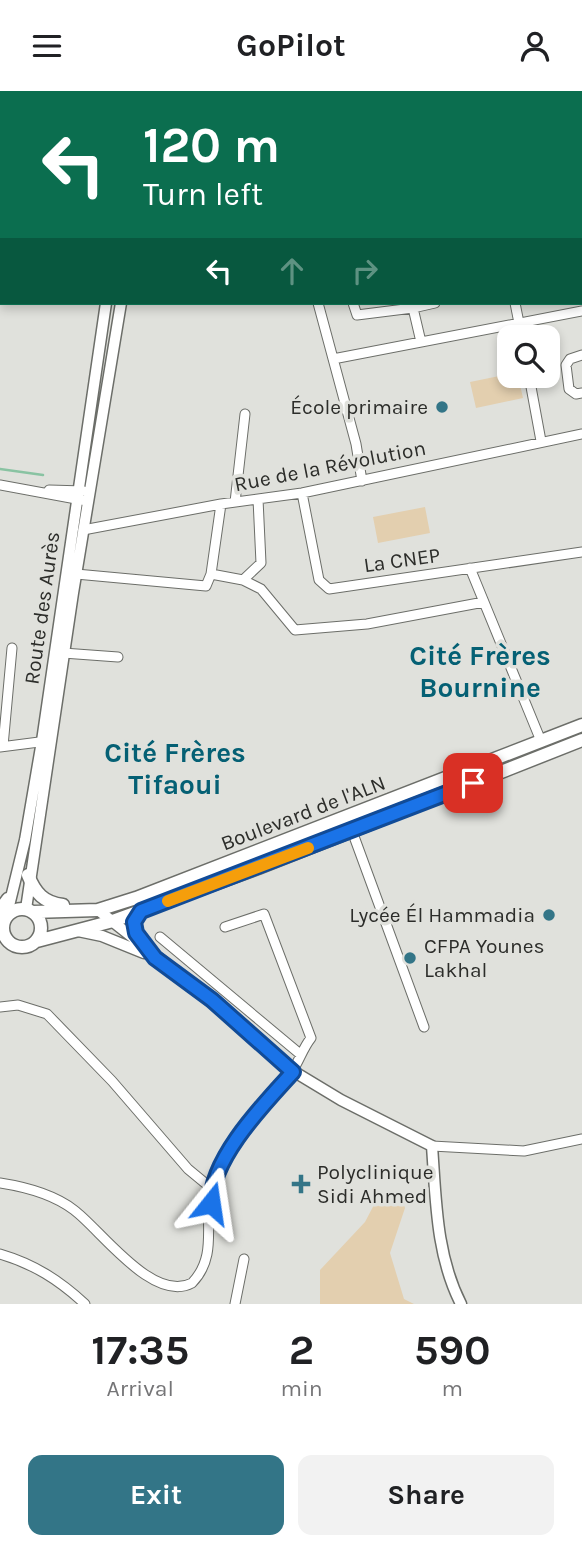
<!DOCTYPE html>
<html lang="en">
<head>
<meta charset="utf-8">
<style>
	:root { --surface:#fff; --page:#f2f2f2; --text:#202124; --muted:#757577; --accent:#337587 }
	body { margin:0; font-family:Karla,sans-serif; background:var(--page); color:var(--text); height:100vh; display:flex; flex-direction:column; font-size:26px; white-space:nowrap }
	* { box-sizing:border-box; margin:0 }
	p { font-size:23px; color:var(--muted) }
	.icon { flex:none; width:38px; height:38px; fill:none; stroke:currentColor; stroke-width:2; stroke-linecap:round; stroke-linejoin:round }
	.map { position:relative; height:1213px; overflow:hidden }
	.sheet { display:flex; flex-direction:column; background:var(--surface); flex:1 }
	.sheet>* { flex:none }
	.top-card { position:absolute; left:0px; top:0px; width:583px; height:214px; box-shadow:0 4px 10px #0003; background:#0b6e4f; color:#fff; overflow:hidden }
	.fabs { position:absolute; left:497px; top:234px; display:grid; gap:14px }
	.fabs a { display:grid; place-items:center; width:63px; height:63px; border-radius:14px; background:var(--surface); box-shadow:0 4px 10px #0003; font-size:35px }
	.pin { position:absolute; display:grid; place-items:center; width:60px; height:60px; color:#fff; margin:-30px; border-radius:14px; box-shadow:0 4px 10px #0006 }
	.me { position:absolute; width:77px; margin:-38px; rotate:15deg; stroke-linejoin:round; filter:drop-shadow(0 0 5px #0008) }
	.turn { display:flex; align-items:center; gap:24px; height:147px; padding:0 28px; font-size:32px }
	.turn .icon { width:91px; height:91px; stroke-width:2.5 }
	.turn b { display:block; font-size:49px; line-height:60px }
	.lanes { display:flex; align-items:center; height:66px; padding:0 28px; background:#0003; justify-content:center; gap:35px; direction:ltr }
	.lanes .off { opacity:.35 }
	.eta { display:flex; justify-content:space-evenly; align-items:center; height:119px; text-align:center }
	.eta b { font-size:42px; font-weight:700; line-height:49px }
	.primary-button { display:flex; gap:14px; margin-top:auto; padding:14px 28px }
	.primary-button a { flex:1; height:80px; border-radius:14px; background:var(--accent); color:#fff; font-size:28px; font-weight:700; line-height:80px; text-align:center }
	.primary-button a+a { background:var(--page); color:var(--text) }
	header { display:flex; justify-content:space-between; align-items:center; height:91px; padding:0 28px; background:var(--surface); font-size:32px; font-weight:700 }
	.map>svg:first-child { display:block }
	.green { fill:#e3cfaf }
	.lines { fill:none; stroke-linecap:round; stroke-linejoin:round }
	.stream { stroke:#89c3a2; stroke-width:2.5 }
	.minor-casing { stroke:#6c6e69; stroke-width:11 }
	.tertiary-casing { stroke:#6c6e69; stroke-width:13 }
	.secondary-casing { stroke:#6c6e69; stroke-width:15 }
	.minor { stroke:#fff; stroke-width:9 }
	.tertiary { stroke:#fff; stroke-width:10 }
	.secondary { stroke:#fff; stroke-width:12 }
	.route-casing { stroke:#114b97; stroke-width:18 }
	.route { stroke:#1a73e8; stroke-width:12 }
	.slow { stroke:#f59e0b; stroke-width:12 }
	.poi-dot { fill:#337587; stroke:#e0e1dc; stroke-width:2.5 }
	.labels { text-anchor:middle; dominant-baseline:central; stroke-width:7; stroke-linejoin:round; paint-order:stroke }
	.poi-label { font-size:21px; fill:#2c2d2a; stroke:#e0e1dc; text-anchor:end }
	.street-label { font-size:21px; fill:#2c2d2a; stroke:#e0e1dc }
	.district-label { font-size:28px; font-weight:bold; fill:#056074; stroke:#e0e1dc }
</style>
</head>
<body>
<header><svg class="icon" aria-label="menu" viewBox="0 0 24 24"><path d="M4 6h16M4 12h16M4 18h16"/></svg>GoPilot<svg class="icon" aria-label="person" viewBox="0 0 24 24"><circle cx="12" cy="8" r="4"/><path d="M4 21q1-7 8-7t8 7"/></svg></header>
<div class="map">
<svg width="582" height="1213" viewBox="0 0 582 1213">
	<rect width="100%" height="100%" fill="#e0e1dc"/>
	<path class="green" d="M509 283 518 285 523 307 476 317 470 291Z
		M425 416 430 442 378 452 373 426Z
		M400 1102 405 1117 390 1162 404 1208 414 1213H320V1179L365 1131 376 1110Z"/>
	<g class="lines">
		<path class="stream" d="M0 76 2 77
			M581 88H582
			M0 378 43 384"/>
		<defs>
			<path id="minor" d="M0 45 2 46
				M581 77H582
				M581 106H582
				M581 182H582
				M318 212 356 353 362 390
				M353 212 357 224 413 217 421 251
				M515 212 522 247
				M413 217 435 212
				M582 264 570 268 566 274 569 298 576 303 582 302
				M333 268 582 220
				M529 285 541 350
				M0 394 87 410
				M49 399 84 400
				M302 402 319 489 329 498 582 461
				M235 411 245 323
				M83 439 221 413 302 402 582 343
				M470 477 541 650
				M76 483 206 495 211 483 221 413
				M211 483 243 489 261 498 295 539 367 533 484 511
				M243 489 261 472 258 408
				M63 562 118 566
				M3 655 12 557
				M0 656 47 650
				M352 740 424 936
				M160 846 300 963
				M0 916 18 914 47 923 112 990 188 1078 211 1097
				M432 1055 524 1060 582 1048
				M0 1092C26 1096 53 1103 74 1119 100 1138 153 1213 192 1192 219 1164 203 1130 211 1096 218 1070 248 1032 265 1011 274 1001 287 991 293 979 300 968 303 957 311 947L264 823 225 836
				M0 1163C34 1173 59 1189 85 1213
				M235 1213 244 1168"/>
			<path id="tertiary" d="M143 2 144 0
				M156 2V0
				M26 818 73 502 121 212
				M98 819 212 909 293 980 341 1009 432 1055C436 1109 436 1164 461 1213
				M141 820 134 831 136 842 143 851
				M6 827 25 749 42 650 106 212
				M78 840 102 845 144 862"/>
			<path id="secondary" d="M28 784C35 802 44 812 63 814
				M3 837a19 19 0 1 1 38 0a19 19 0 1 1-38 0Z
				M0 819 8 808
				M32 821 98 819 136 807 582 634
				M37 850 113 830 258 777 582 649"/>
		</defs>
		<use href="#minor" class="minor-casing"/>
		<use href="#tertiary" class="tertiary-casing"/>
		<use href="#secondary" class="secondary-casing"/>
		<use href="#minor" class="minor"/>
		<use href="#tertiary" class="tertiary"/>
		<use href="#secondary" class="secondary"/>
	</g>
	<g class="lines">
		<defs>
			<path id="route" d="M211 1112C211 1067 264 1013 293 981L212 909 155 867 136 842 134 831 141 820 473 692"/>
		</defs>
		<use href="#route" class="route-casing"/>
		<use href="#route" class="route"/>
		<path class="slow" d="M168 810 308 757"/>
	</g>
	<g class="poi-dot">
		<circle cx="442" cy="316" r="7"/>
		<circle cx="549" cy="824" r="7"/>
		<circle cx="410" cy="867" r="7"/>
		<path d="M297.5 1082.5h7v7h7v7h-7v7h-7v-7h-7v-7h7z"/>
	</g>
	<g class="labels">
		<g class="poi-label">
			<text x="428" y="316">École primaire</text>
			<text x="535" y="824">Lycée Él Hammadia</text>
			<text x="424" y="855" text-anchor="start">CFPA Younes<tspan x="424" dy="24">Lakhal</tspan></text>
			<text x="317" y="1081" text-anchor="start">Polyclinique<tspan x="317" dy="24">Sidi Ahmed</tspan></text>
		</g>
		<g class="street-label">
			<text transform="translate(330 375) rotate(-11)">Rue de la Révolution</text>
			<text transform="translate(402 469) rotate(-8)">La CNEP</text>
			<text transform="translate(42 517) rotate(-82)">Route des Aurès</text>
			<text transform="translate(303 722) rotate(-21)">Boulevard de l'ALN</text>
		</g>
		<g class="district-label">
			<text x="480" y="564">Cité Frères<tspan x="480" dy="32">Bournine</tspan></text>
			<text x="175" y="661">Cité Frères<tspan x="175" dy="32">Tifaoui</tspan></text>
		</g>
	</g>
</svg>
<div class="fabs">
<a><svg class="icon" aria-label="search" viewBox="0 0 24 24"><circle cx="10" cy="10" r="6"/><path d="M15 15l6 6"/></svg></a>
</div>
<div class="pin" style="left:473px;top:692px;background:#d93025"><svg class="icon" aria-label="arrive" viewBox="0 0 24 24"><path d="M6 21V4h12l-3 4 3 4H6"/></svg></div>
<svg class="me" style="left:211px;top:1112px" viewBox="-20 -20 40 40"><path d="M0-17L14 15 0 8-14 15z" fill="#1a73e8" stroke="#fff" stroke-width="4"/></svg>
<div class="top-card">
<div class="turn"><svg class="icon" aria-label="left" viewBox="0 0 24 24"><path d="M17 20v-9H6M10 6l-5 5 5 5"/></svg><div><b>120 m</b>Turn left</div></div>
<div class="lanes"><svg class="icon" aria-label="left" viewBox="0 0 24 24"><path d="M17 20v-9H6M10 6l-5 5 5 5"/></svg><svg class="icon off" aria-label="ahead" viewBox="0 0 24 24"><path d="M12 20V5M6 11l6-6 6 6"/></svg><svg class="icon off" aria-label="right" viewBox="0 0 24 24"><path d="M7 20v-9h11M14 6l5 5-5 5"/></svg></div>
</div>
</div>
<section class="sheet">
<div class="eta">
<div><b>17:35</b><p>Arrival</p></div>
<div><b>2</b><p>min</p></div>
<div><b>590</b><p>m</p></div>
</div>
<div class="primary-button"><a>Exit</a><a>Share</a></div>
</section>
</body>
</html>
